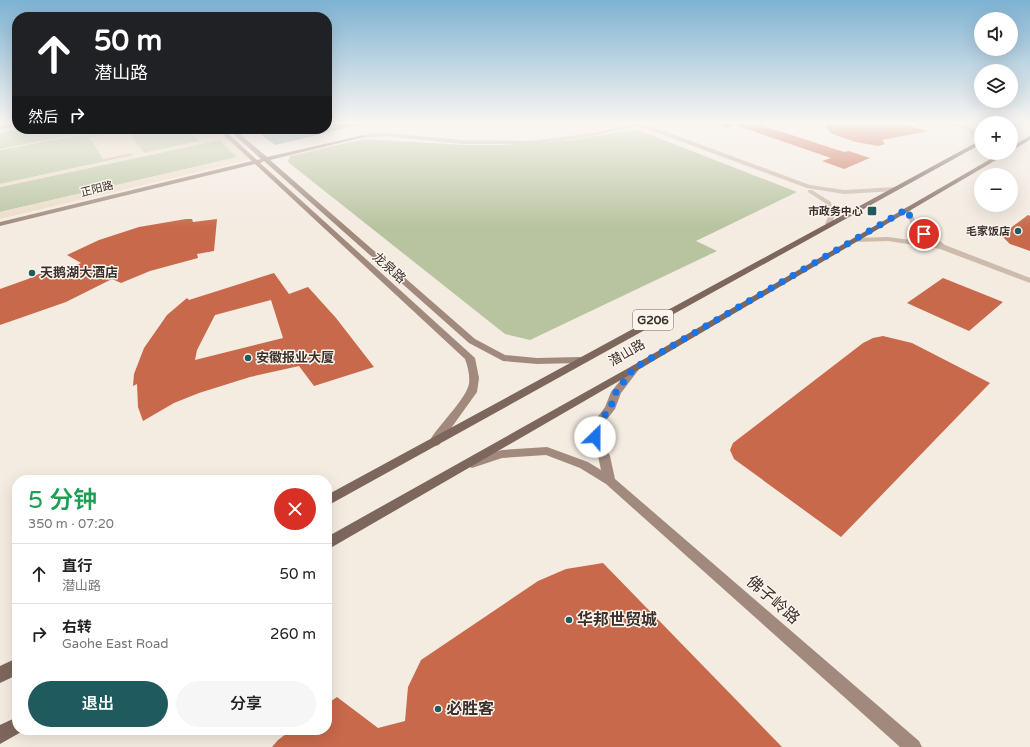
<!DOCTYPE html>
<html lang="zh">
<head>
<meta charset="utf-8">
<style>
	:root { --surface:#fff; --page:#f6f6f6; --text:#222; --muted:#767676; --line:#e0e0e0; --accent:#1f5a5e }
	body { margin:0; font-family:"Varela Round","Noto Sans SC",sans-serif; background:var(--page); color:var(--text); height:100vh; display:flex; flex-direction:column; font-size:15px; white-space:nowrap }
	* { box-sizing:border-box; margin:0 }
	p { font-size:13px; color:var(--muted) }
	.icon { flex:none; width:22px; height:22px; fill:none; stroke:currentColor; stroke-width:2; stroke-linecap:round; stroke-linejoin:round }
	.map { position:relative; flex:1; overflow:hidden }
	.side { position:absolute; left:12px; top:475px; width:320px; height:260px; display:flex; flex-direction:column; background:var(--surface); border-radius:16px; box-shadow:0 4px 16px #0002 }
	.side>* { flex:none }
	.hud { position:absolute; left:12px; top:12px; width:320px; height:122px; border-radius:16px; box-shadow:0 4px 16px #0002; background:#202124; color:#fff; overflow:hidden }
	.tools { position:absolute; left:974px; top:12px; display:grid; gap:8px }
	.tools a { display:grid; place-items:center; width:44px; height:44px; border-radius:50%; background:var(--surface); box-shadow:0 4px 16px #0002; font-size:20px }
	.pin { position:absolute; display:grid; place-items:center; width:34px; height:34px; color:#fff; margin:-17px; border:2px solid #fff; border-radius:50%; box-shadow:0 1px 4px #0007 }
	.me { position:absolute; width:44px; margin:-22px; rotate:23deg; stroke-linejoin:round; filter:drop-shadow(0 0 3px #0008) }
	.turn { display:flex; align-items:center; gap:14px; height:84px; padding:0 16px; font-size:18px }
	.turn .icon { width:52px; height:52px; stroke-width:2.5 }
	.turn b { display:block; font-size:28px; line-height:34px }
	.then { display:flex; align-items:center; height:38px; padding:0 16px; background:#0003; gap:8px; font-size:15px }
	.round { display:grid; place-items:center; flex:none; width:42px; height:42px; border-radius:21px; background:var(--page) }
	.headline { display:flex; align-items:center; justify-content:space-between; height:68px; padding:0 16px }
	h1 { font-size:24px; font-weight:600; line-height:30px; color:#1e9e55 }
	.button { display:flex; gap:8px; margin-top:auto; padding:8px 16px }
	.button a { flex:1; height:46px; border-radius:24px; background:var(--accent); color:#fff; font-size:16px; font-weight:600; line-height:46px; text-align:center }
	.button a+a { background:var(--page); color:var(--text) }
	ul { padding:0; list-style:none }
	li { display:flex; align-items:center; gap:12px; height:60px; padding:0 16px; border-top:1px solid var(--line) }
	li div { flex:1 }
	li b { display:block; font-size:15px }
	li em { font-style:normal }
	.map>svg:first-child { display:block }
	.green { fill:#b8c4a0 }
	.plaza { fill:#ecdcc8 }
	.water { fill:#7fb0b2 }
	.building { fill:#c8694b; fill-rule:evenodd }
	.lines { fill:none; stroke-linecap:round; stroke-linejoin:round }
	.street { fill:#cdbbac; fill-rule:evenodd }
	.secondary { fill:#a18a7d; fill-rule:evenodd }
	.primary { fill:#7d675c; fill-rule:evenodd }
	.route { stroke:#1a73e8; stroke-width:7; stroke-dasharray:0 12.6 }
	.poi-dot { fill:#1f5a5e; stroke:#fbf5ee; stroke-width:1.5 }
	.labels { text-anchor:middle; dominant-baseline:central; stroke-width:3; stroke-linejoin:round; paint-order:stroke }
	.far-street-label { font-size:11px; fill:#3b302b; stroke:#fbf5ee }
	.far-poi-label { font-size:11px; font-weight:bold; fill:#3b302b; stroke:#fbf5ee; text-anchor:end }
	.shield { fill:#fbf5ee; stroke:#756b66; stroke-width:1 }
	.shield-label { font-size:12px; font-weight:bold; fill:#3b302b }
	.street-label { font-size:13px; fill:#3b302b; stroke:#fbf5ee }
	.poi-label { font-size:13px; font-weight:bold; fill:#3b302b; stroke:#fbf5ee; text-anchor:start }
	.near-street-label { font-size:16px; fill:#3b302b; stroke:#fbf5ee }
	.near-poi-label { font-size:16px; font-weight:bold; fill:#3b302b; stroke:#fbf5ee; text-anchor:start }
</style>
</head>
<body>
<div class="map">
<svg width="1030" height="747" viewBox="0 0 1030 747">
	<rect width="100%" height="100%" fill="#f4ebe1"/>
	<path class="green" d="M24 129H104L0 149V133Z
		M111 129H119L121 132 91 138 103 159 132 153 134 155 0 184V150Z
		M126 129H188L200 141 144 153Z
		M631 130 643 132 797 192 696 241 717 251 530 340 505 334 288 162 290 156 364 139 464 145H504L574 140Z
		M220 140 238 157 0 212V187Z"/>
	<path class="plaza" d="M104 129H111L0 150V149Z
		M119 129H126L144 153 199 141 188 129H220L252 159 0 219V212L237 157 219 140 0 187V184L134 155 132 153 103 159 90 138 121 132Z"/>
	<path class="water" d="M327 123H368L275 145 254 129H327Z"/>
	<path class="building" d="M712 123H754L844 152 849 151 870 158 844 169 822 161 831 158 735 125 727 128Z
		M823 123H898L929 131 882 140 885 144 878 146 856 142 838 136 831 133Z
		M1028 215 1030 216V251L1010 244 1001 235Z
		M186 219H192L193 222 217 219 214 251 197 254 198 258 150 271 121 283 112 279 66 302 0 325V289L28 279 54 267 63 271 81 263 67 255 99 240 139 227Z
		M274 273 289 294 308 287 336 318 374 367 314 386 299 366 250 377 199 393 174 403 143 421 138 407 137 384 133 386 134 374 144 348 167 315 187 298 189 300ZM271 300 283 338 195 360 197 350 215 315Z
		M943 278 1003 302 969 331 907 303Z
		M883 336 912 343 990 383 841 537 734 459 730 450 733 443 863 343 873 338Z
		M603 563 782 747H272L278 740 291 730H327V704L337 697 378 728 405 721 408 687 421 660 538 581 566 569Z"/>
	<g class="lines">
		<path class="street" d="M635 123H645V124L810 185 844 190 896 187 899 189 896 191 844 194 807 188 639 126 576 139 530 144H462L386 136 362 138 359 136 373 133H386L462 140 530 141 599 132Z
			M947 123C961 121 981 128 981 144H977C966 121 964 133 947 123Z
			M968 123H984L970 125Z
			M808 190H812L831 202 834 217 832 226 825 224 828 217 825 203 808 192Z
			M907 207 910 209 916 222 945 245 1030 278V283L940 249 888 241 856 242 852 240 856 238 888 237 933 243 911 224 904 209Z"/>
		<path class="secondary" d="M17 123V126L0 129V125Z
			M217 129H223L257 160 261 159 228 129H234L267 157 364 135V137L270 160 475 339 505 355 537 358 580 357 585 360 580 363 537 364 503 361 469 343 264 161 260 163 475 358 479 378 477 392 439 445 435 446 431 445 429 442C438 425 465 401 469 384 470 376 468 367 465 359L255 164 0 226V222L252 161Z
			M635 365 640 368 621 393 615 409 604 423 601 437 610 456 615 479 919 741 922 747H900L606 484 580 468 546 455 502 458 472 468 468 466 466 463 468 460 502 450 547 447 588 462 601 470 598 456 589 437 594 422 605 407 611 392 632 366Z"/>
		<path class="primary" d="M1017 123H1023L1011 129V125Z
			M1030 136V140L1011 151V147Z
			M981 140V144L327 506V495Z
			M1001 153H1008L638 370 327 550V537L632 366Z
			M17 658V675L0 683V666Z
			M17 717V730L23 731 0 744V725Z"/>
	</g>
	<linearGradient id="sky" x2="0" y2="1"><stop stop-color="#7eb2d2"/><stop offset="0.54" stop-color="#faf6f2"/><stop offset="1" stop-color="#faf6f2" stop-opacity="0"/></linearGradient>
	<rect width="1030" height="227" fill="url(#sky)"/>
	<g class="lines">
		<path class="route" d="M595 437 599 422 610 409 616 392 634 368 907 209 913 224 924 234"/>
	</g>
	<g class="poi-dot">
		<rect x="867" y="206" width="10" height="10" rx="2"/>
		<circle cx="1018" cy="231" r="4"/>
		<circle cx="32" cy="273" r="4"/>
		<circle cx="248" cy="358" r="4"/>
		<circle cx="569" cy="620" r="4"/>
		<circle cx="438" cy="709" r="4"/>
	</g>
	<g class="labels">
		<g class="far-street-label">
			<text transform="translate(97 189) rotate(-14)">正阳路</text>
		</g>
		<g class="far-poi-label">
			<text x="863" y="211">市政务中心</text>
			<text x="1010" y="231">毛家饭店</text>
		</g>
		<rect class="shield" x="633" y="310" width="40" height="20" rx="3"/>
		<g class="shield-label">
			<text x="653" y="320">G206</text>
		</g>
		<g class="street-label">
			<text transform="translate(389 268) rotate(42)">龙泉路</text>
			<text transform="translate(627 353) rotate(-30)">潜山路</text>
		</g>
		<g class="poi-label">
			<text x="40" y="273">天鹅湖大酒店</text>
			<text x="256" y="358">安徽报业大厦</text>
		</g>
		<g class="near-street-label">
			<text transform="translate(773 600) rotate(41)">佛子岭路</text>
		</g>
		<g class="near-poi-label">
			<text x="577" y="620">华邦世贸城</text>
			<text x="446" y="709">必胜客</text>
		</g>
	</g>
</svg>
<div class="tools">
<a><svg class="icon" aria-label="sound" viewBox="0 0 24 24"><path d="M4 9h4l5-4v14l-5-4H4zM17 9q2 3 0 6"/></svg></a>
<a><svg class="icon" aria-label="layers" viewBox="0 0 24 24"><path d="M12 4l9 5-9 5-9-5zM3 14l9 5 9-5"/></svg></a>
<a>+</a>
<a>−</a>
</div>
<div class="pin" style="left:924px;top:234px;background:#d93025"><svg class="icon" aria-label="arrive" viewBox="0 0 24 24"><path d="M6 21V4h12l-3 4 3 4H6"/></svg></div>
<svg class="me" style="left:595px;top:437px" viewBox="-20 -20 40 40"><circle r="19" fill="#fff"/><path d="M0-13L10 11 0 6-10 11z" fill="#1a73e8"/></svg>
<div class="hud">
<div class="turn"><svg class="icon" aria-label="ahead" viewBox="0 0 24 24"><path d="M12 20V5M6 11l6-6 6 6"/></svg><div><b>50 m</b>潜山路</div></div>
<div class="then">然后<svg class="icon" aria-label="right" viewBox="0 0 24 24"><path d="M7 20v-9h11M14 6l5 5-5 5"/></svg></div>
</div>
<section class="side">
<div class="headline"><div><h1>5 分钟</h1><p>350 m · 07:20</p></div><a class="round" style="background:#d93025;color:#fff"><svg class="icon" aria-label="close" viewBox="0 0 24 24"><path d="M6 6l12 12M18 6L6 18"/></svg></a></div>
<ul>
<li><svg class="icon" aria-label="ahead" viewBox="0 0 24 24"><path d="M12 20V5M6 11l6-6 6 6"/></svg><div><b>直行</b><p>潜山路</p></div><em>50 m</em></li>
<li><svg class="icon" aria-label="right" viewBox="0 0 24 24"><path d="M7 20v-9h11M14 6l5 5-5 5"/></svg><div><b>右转</b><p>Gaohe East Road</p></div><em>260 m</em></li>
</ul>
<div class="button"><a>退出</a><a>分享</a></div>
</section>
</div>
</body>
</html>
